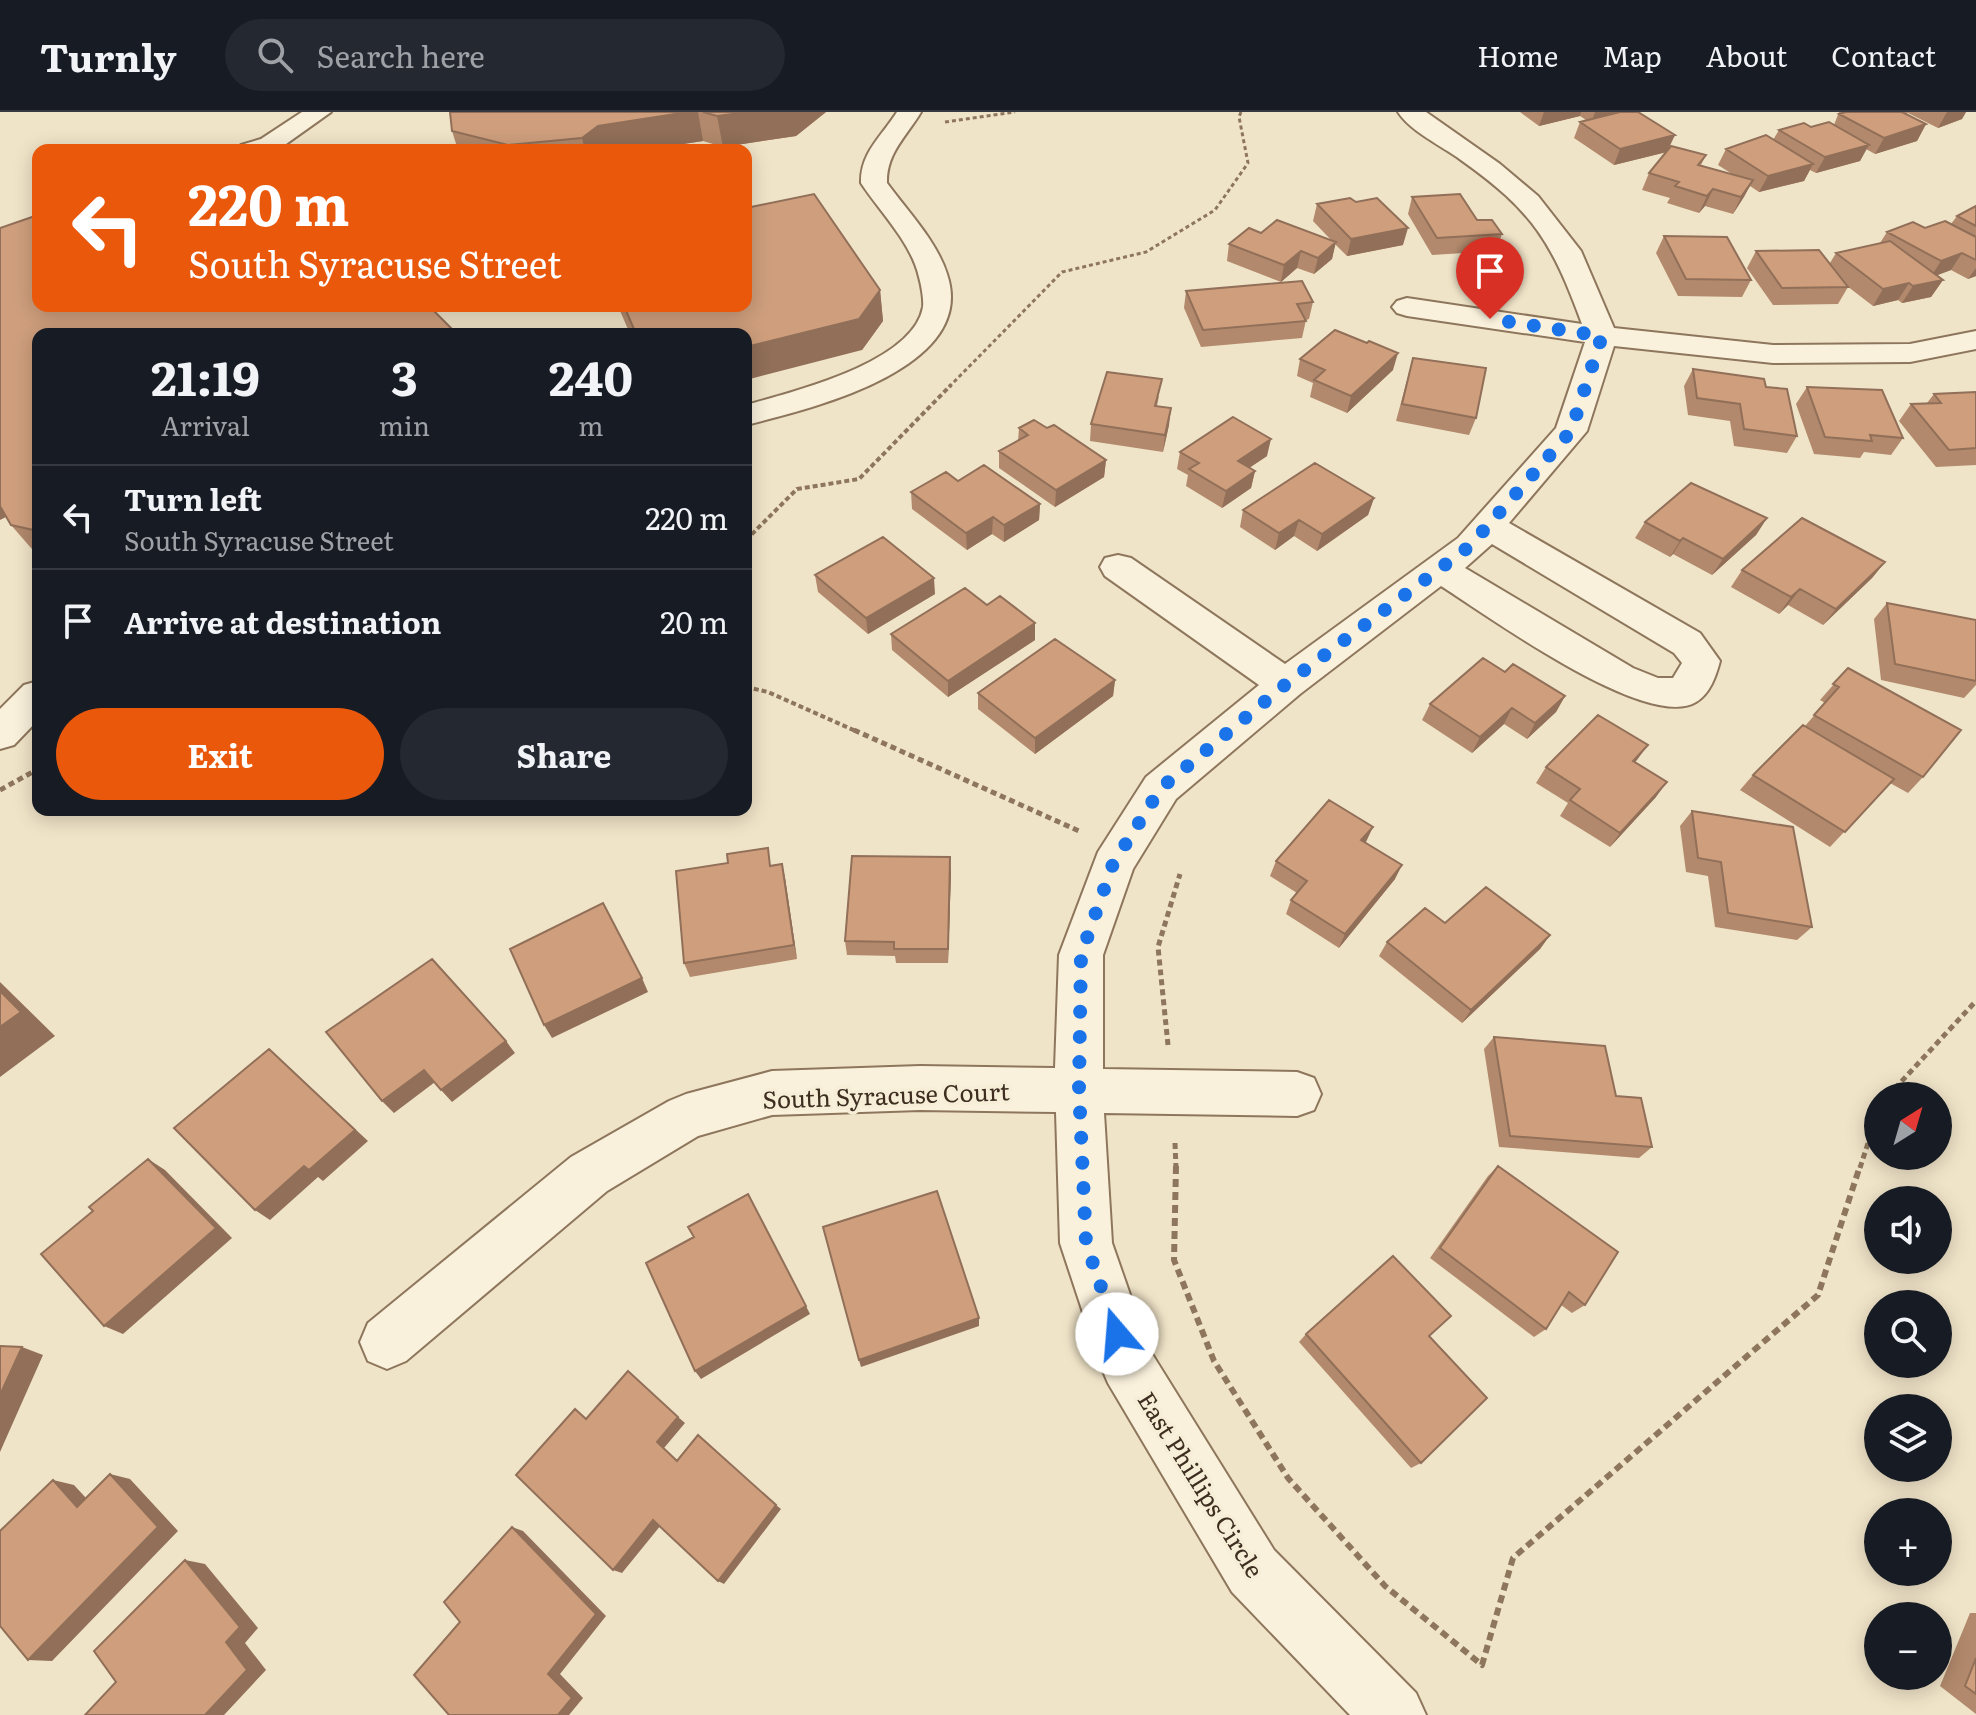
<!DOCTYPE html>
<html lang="en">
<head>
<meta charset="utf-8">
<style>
	:root { --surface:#171b24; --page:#242831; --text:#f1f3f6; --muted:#9ea1a6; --line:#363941; --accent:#ea580c }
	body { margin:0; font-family:Literata,serif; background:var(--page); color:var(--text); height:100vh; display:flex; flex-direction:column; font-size:30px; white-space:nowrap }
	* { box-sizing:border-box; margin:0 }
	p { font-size:26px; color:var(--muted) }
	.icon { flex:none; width:44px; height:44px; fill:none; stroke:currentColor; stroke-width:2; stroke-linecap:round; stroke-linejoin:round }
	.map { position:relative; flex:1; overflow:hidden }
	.panel { position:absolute; left:32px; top:216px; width:720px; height:488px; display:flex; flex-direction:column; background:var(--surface); border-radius:16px; box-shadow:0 4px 20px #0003 }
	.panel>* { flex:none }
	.banner { position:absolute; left:32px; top:32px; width:720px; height:168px; border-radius:16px; box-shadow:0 4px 20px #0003; background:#ea580c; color:#fff; overflow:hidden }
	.needle { width:52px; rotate:37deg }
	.tools { position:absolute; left:1864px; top:970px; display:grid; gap:16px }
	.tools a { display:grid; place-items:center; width:88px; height:88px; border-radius:50%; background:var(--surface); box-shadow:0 4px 20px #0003; font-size:40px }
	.pin { position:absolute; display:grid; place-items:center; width:68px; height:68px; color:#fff; margin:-82px -34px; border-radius:50% 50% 50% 0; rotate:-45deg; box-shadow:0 0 8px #0007 }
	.pin .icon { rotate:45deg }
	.me { position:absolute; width:88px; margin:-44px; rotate:342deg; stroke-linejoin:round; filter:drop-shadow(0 0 6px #0008) }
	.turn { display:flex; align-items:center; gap:28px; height:168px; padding:0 24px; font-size:36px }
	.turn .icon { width:104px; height:104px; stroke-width:2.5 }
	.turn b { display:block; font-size:56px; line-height:68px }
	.eta { display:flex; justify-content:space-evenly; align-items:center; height:136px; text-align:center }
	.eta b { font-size:48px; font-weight:700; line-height:56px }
	.primary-button { display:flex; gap:16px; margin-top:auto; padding:16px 24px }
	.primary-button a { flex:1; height:92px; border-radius:48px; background:var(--accent); color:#fff; font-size:32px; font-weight:700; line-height:92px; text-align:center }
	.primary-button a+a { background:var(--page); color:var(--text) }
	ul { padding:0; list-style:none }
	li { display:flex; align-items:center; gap:24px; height:104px; padding:0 24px; border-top:2px solid var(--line) }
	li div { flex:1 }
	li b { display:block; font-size:30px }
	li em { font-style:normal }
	header { display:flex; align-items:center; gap:48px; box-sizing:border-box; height:112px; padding:0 40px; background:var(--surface); border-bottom:2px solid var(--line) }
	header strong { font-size:38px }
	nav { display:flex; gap:44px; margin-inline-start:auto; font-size:28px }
	.search { width:560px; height:72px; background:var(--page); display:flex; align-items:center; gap:20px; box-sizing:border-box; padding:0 28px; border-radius:44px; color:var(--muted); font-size:30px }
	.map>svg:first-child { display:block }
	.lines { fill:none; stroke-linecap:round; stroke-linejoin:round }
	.minor-casing { stroke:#8d765c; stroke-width:4 }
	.path-far3 { stroke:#8d765c; stroke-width:3; stroke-dasharray:4 3; stroke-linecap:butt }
	.path-far2 { stroke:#8d765c; stroke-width:4; stroke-dasharray:5 3; stroke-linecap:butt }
	.path-far1 { stroke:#8d765c; stroke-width:5; stroke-dasharray:6 4; stroke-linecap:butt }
	.path { stroke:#8d765c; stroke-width:6; stroke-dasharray:8 5; stroke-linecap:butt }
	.minor { fill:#faf1dc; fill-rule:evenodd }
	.wall { fill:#b2896c }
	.shaded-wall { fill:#916f58 }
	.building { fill:#cf9f7d; stroke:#916f58; stroke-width:2 }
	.route { stroke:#1a73e8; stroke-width:14; stroke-dasharray:0 25.2 }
	.labels { text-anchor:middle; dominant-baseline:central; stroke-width:7; stroke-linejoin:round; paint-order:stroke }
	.street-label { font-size:24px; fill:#3d2e20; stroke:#f7eed8 }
</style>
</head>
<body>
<header>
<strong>Turnly</strong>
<div class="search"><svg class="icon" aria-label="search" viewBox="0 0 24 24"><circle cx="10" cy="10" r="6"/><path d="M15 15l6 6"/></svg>Search here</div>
<nav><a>Home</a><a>Map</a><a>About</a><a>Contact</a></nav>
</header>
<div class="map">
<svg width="1976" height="1603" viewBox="0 0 1976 1603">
	<rect width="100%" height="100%" fill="#f0e4c8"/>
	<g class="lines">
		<defs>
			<path id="minor" d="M302 0H331L279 37 237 38 241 33 261 27Z
				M897 0H921C907 24 886 41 887 71 908 100 936 128 947 162 979 257 810 297 746 313V293C792 280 913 251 923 195 924 187 921 172 919 165 911 130 880 100 861 71 860 41 882 24 897 0Z
				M1398 0H1426L1500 52 1538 84 1581 139 1614 216 1773 233 1910 232 1976 219V237L1910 250 1773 251 1614 234 1587 319 1509 411 1700 521 1720 549C1716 564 1710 582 1696 590 1647 620 1487 503 1441 474L1300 582 1176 687 1133 757 1103 843V957L1297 960 1314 966 1321 982 1314 998 1297 1004 1104 1001 1112 1131 1149 1237 1274 1438 1416 1581 1426 1603H1350L1232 1480 1108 1271 1100 1252 1060 1131 1056 1000 920 998 772 1003 698 1024 607 1079 406 1249 387 1257 368 1249 360 1230 368 1211 571 1045 669 989 686 982 772 959 920 954 1055 956 1059 843 1098 740 1146 665 1259 573 1105 464 1100 455 1105 446 1118 443 1131 446 1285 552 1458 426 1556 316 1585 230 1407 204 1397 201 1392 195 1397 189 1407 186 1582 212C1552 130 1533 99 1461 48 1442 34 1411 20 1398 0ZM1492 432 1674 541 1682 551 1673 566H1658L1633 556 1465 456Z
				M38 569V608L14 633 0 637V597L24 573Z"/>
		</defs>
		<use href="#minor" class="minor-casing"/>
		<path class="path-far3" d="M945 10 1015 0
			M949 275 1062 160 1146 140 1215 98 1248 51 1239 5 1241 0"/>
		<path class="path-far2" d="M746 428 797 377 859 367 951 273
			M746 575 768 580 858 620"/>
		<path class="path-far1" d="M854 618 1079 719
			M0 678 38 657
			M1168 933 1158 835 1180 762
			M1888 984 1976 889
			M1175 1031 1176 1056
			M1860 1056 1878 1000"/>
		<path class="path" d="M1176 1054 1174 1148 1214 1249 1288 1366 1385 1474 1482 1553 1513 1446 1818 1183 1860 1054"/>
		<use href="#minor" class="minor"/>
	</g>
	<path class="wall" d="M450 0H826L796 24 723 35 703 29 644 38H458L452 19Z
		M1520 0H1638L1668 37 1706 43 1701 53 1732 62 1718 53 1726 37 1773 28 1779 18 1834 13 1839 0H1966L1962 7 1938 16 1908 1 1906 2 1926 12 1917 29 1875 42 1866 37 1860 49 1816 61 1810 58 1804 69 1759 80 1750 74 1733 102 1705 94 1699 101 1667 91 1670 86 1642 78 1649 61 1666 40 1614 53 1574 26 1580 10 1586 8 1580 4 1539 14Z
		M1412 85 1477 108 1502 122 1496 139 1432 143 1408 102Z
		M1317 92 1403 133 1347 144 1335 132 1332 147 1314 162 1297 156 1281 170 1227 149 1229 132 1261 121 1332 129 1313 109Z
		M1976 94V164L1968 167 1951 158 1937 163 1943 168 1931 185 1902 191 1898 188 1873 194 1847 174 1848 175 1838 192 1773 193 1747 156 1756 139 1830 151 1836 141 1880 131 1887 120 1925 116 1951 112 1957 104Z
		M1664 124 1751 168 1742 185 1678 184 1656 141Z
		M880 178 883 209 862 238 746 222H630L618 194H746Z
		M1186 179 1313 190 1309 207 1306 208 1302 226 1201 235 1184 196Z
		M38 222V444L11 413 7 405Z
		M1413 246 1476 306 1469 323 1396 309Z
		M1300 247 1393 258 1347 301 1310 285 1313 271 1297 264Z
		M1693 257 1797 324 1787 341 1734 334 1730 309 1688 303 1684 274Z
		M1807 275 1903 326 1891 343 1864 340 1860 346 1814 342 1796 292Z
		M1976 280V353L1936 355 1899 309 1911 292 1927 291 1934 282Z
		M1159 284 1157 294 1169 313 1163 340 1090 329 1091 312Z
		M1019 316H1047L1106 348 1104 365 1055 395 999 356V339L1018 329Z
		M1180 340 1267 344 1249 356 1255 359 1251 376 1222 396 1186 374 1188 363 1177 357Z
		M958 369 1040 392 1039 408 1004 430 992 422 967 438 912 397 911 380Z
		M1374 386 1368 403 1317 439 1294 424 1275 438 1240 415 1243 398Z
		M1767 406 1756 423 1712 463 1673 442 1670 445 1635 426 1645 410Z
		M1885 450 1872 466 1823 513 1788 493 1779 502 1731 475 1742 458Z
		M815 463 935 482 868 522 818 480Z
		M1887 491 1976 508V573L1964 586 1881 568 1874 507Z
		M987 493 1035 528 948 585 892 538 891 522Z
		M1848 556 1923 665 1908 681 1890 671 1830 735 1740 678 1753 663 1805 614 1825 591 1820 588Z
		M1505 560 1565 584 1556 600 1527 627 1504 612 1472 641 1422 608 1430 592Z
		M1115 568 1113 584 1035 642 978 597V581Z
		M1635 651 1656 685 1610 735 1560 704 1568 691 1536 671 1546 655Z
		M1692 699 1812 815 1797 828 1715 815 1708 764 1686 760 1680 714Z
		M1365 731 1395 767 1339 836 1286 802 1291 788 1297 781 1270 764 1276 749Z
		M782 752 785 766 797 847 690 865 684 851 772 753Z
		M951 760 948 851H896L895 844 847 843 845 829Z
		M1445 811 1550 823 1540 837 1462 911 1379 844 1387 830Z
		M1494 925 1616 984 1652 1035 1639 1046 1499 1035 1484 937Z
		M1498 1054 1585 1193 1572 1201 1561 1193 1546 1217 1534 1225 1430 1146 1488 1064Z
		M1306 1222 1429 1224 1421 1351 1411 1356 1299 1230Z
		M1970 1501H1976V1602L1940 1574Z"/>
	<path class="shaded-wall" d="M688 0H698L703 29 644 38H585L582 26 598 14Z
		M748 0H826L796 24 723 35 717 4Z
		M1544 0H1581L1580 4 1539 14Z
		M1595 0H1621L1591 12Z
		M1947 0H1966L1962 7 1938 16Z
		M1926 12 1917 29 1875 42 1884 26Z
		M1675 23 1667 40 1614 53 1620 37Z
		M1869 33 1860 49 1816 61 1825 45Z
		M1813 52 1804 69 1759 80 1768 64Z
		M1753 68 1744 85 1733 102 1741 85Z
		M1713 77 1705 94 1699 101 1707 84Z
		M1408 116 1403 133 1347 144 1351 127Z
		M1336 130 1332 147 1314 162 1318 146Z
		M1301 139 1297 156 1281 170 1284 153Z
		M1962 141 1951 158 1930 166 1941 149Z
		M1976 156V164L1968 167Z
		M1943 168 1931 185 1902 191 1913 174Z
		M1909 171 1898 188 1873 194 1883 177Z
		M880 178 883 209 862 238 746 268V235Z
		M1398 241 1393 258 1347 301 1351 284Z
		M1171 296 1169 313 1163 340 1165 323Z
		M1271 327 1267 344 1234 366 1238 349Z
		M1106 348 1104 365 1055 395 1056 378Z
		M1255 359 1251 376 1222 396 1226 379Z
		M1374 386 1368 403 1317 439 1322 422Z
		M0 388 12 402 0 408Z
		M1040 392 1039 408 1004 430V413Z
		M993 405 992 422 967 438 966 421Z
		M1767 406 1756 423 1712 463 1723 447Z
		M1299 408 1294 424 1275 438 1279 421Z
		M1683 426 1673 442 1670 445 1680 429Z
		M1885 450 1872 466 1823 513 1836 497Z
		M934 466 935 482 868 522 866 506Z
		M1800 477 1788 493 1779 502 1791 485Z
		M1035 511V528L948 585V569Z
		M1115 568 1113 584 1035 642V626Z
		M1565 584 1556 600 1527 627 1535 611Z
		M1512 596 1504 612 1472 641 1480 625Z
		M1648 633 1637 648 1622 665 1633 649Z
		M1667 670 1656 685 1610 735 1620 721Z
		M1373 715 1366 730 1355 743 1361 728Z
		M950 745 951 760 948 851V837Z
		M782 752 785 766 797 847 794 833Z
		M1402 753 1395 767 1339 836 1345 822Z
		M1550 823 1540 837 1462 911 1471 898Z
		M642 866 648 880 552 926 544 913Z
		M0 870 55 924 0 965Z
		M506 929 515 941 452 990 441 978Z
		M269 937 368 1029 323 1069 318 1065 270 1108 255 1098 304 1054Z
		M424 958 435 970 394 1001 382 989Z
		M148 1047 165 1058 232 1126 123 1222 104 1214Z
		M806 1194 810 1202 701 1267 695 1259Z
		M979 1206V1214L861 1255 859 1248Z
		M22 1235 43 1243 0 1340V1283Z
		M678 1305 685 1311 664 1336 684 1354 657 1330Z
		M110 1362 130 1367 178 1419 52 1549 28 1548Z
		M53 1368 74 1373 98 1399 77 1395Z
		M776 1393 781 1397 724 1472 718 1469Z
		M653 1408 661 1413 622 1461 613 1458Z
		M512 1415 523 1419 606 1504 560 1562 583 1586 569 1603H558Z
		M185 1448 205 1452 258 1516 245 1531 266 1558 224 1603H205Z"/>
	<path class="building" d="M450 0H688L598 14 582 26 508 33 452 19Z
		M703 0H748L717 4Z
		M1620 0H1638L1675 23 1620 37 1580 10Z
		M1846 0H1902L1926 12 1884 26 1839 2Z
		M1829 10 1869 33 1825 45 1779 18 1804 11 1811 15Z
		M1766 23 1813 52 1768 64 1726 37Z
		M1671 34 1706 43 1698 53 1753 68 1741 85 1713 77 1707 84 1675 74 1679 70 1649 61Z
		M814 82 880 178 859 207 746 235V222H636L624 194H746V96Z
		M1460 82 1477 108H1492L1502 122 1437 126 1412 85Z
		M1350 86 1356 90 1377 86 1408 116 1351 127 1317 92Z
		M1976 94V114L1957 104Z
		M38 103V194H429L457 222H38V419L11 413 0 394V116Z
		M1277 108 1336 130 1318 146 1301 139 1284 153 1229 132 1249 116 1261 121Z
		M1945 109 1976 125V148L1962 141 1941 149 1887 120 1913 110 1925 116Z
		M1664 124 1727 125 1751 168 1686 167Z
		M1890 129 1943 168 1913 174 1909 171 1883 177 1836 141Z
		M1819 138 1848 175 1782 176 1756 139Z
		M1302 169 1313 190 1297 192 1306 209 1203 218 1186 179Z
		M1335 218 1367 231 1369 229 1398 241 1351 284 1314 268 1325 258 1300 247Z
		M1413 246 1486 256 1476 306 1402 292Z
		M1693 257 1764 267 1766 275 1787 277 1797 324 1744 317 1740 292 1697 286Z
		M1107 260 1162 267 1155 294 1171 296 1165 323 1091 312Z
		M1807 275 1882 278 1903 326 1870 323 1872 329 1825 325Z
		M1976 280V336L1949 338 1911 292 1941 291 1934 282Z
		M1233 305 1271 327 1238 349 1255 359 1226 379 1189 357 1199 351 1180 340Z
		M1034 308 1047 316 1054 313 1106 348 1056 378 999 339 1028 323 1019 316Z
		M1315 351 1374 386 1322 422 1299 408 1279 421 1243 398Z
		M984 353 1040 392 1004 413 993 405 966 421 911 380 946 360 958 369Z
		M1691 371 1767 406 1723 447 1683 426 1680 429 1645 410Z
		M1802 406 1885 450 1836 497 1800 477 1791 485 1742 458Z
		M883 425 934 466 866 506 815 463Z
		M965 476 987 493 1000 484 1035 511 948 569 891 522Z
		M1887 491 1976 508V569L1895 552Z
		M1055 527 1115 568 1035 626 978 581Z
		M1483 546 1505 560 1513 552 1565 584 1535 611 1512 596 1480 625 1430 592Z
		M1848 556 1961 618 1923 665 1814 603 1839 575 1833 572Z
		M1598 603 1648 633 1633 649 1667 670 1620 721 1570 688 1580 677 1546 655Z
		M1803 613 1894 667 1845 720 1753 663Z
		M1329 688 1373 715 1361 728 1402 753 1345 822 1291 788 1307 769 1276 749Z
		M1692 699 1793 715 1812 815 1728 801 1721 750 1698 746Z
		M768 736 770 754 782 752 794 833 684 851 676 759 728 751 727 742Z
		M852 744 950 745 948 837H894V830L845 829Z
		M1486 775 1550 823 1471 898 1387 830 1425 796 1445 811Z
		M603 791 642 866 544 913 510 837Z
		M432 847 506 929 441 978 424 958 382 989 326 920Z
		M0 879 21 900 0 915Z
		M1494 925 1605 934 1616 984 1641 986 1652 1035 1510 1024Z
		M269 937 355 1018 309 1058 304 1054 255 1098 174 1016Z
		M148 1047 216 1116 104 1214 41 1142 93 1099 89 1095Z
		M1498 1054 1618 1140 1585 1193 1569 1180 1546 1217 1440 1136Z
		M937 1079 979 1206 859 1248 823 1115Z
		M748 1082 806 1194 695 1259 646 1151 694 1125 688 1115Z
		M1393 1144 1451 1204 1429 1224 1487 1286 1421 1351 1306 1222Z
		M0 1234 22 1235 0 1283Z
		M628 1259 678 1305 657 1330 677 1349 698 1323 776 1393 718 1469 653 1408 613 1458 516 1363 575 1297 586 1307Z
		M110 1362 158 1415 28 1548 0 1514V1419L53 1368 77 1395Z
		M512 1415 596 1502 548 1562 572 1586 558 1603H449L414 1563 460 1510 444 1490Z
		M185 1448 240 1515 226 1530 247 1558 205 1603H85L116 1570 94 1539Z
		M1976 1546V1582L1965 1574Z"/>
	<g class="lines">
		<path class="route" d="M1117 1222 1086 1131 1079 977 1081 843 1113 752 1161 676 1286 572 1470 434 1571 319 1602 224 1490 207"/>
	</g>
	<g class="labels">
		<g class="street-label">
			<text transform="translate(886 982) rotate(-2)">South Syracuse Court</text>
			<text transform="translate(1202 1372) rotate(58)">East Phillips Circle</text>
		</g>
	</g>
</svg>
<div class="tools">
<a><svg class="needle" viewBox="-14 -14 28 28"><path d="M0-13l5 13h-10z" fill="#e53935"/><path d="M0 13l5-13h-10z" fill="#9ea1a6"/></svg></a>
<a><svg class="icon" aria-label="sound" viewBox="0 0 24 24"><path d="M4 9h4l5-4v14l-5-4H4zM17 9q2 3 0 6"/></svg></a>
<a><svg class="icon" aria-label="search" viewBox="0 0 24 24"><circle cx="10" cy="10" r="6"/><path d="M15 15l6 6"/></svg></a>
<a><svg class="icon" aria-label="layers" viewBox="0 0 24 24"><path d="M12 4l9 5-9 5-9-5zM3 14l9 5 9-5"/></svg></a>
<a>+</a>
<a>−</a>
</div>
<div class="pin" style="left:1490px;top:207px;background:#d93025"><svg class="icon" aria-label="arrive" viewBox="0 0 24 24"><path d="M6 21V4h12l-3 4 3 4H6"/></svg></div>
<svg class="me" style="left:1117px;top:1222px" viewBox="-20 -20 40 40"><circle r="19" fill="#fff"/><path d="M0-13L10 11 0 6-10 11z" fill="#1a73e8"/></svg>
<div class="banner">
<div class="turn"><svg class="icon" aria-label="left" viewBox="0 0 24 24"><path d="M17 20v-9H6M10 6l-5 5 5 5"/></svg><div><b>220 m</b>South Syracuse Street</div></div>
</div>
<section class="panel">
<div class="eta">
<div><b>21:19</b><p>Arrival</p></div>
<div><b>3</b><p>min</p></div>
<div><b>240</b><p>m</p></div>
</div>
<ul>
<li><svg class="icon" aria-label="left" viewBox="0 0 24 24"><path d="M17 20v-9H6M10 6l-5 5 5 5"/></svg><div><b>Turn left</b><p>South Syracuse Street</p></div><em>220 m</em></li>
<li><svg class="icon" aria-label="arrive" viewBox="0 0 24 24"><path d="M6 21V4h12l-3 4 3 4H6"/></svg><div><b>Arrive at destination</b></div><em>20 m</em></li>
</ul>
<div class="primary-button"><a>Exit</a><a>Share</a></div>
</section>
</div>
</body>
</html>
